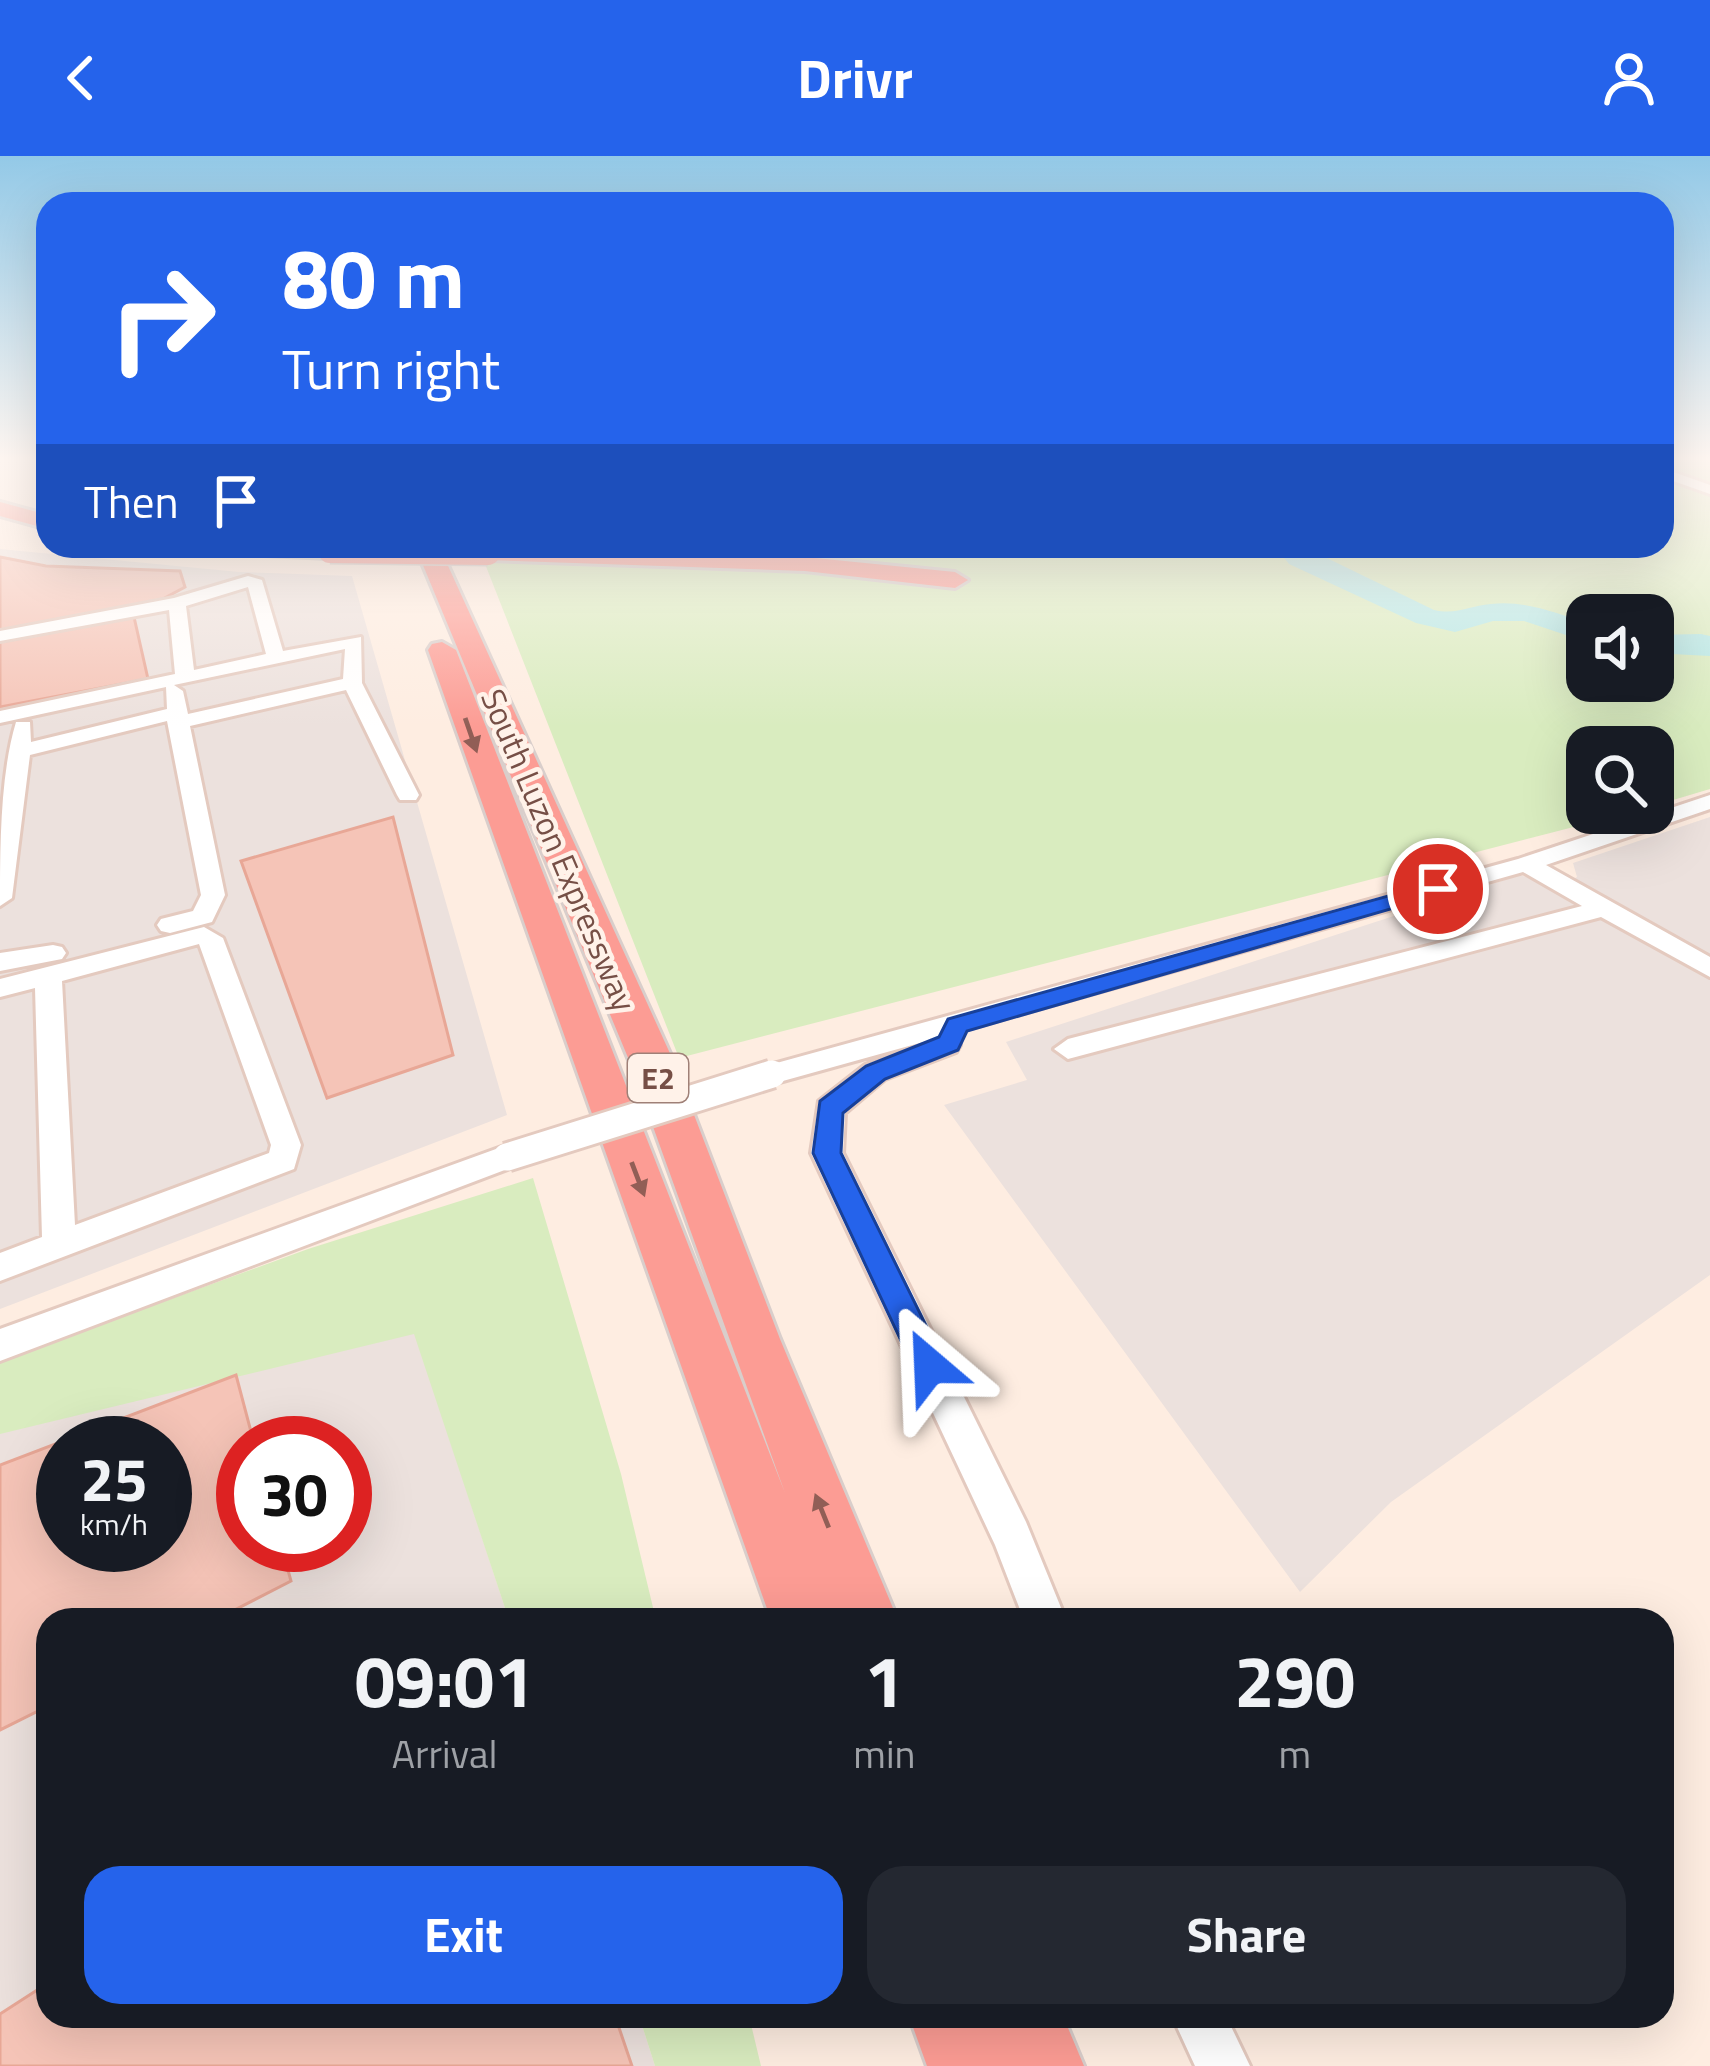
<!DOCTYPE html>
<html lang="en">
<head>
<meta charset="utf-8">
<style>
	:root { --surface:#171b24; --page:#242831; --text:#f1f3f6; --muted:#9ea1a6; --accent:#2563eb }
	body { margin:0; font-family:"Titillium Web",sans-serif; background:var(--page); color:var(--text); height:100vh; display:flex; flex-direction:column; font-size:45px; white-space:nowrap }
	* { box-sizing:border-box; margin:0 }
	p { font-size:39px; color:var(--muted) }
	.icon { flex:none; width:66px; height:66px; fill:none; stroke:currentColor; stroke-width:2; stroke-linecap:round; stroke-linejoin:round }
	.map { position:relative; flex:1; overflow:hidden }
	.panel { position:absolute; left:36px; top:1452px; width:1638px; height:420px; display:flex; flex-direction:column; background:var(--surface); border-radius:36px; box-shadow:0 12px 48px #0002 }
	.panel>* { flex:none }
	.hud { position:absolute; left:36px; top:36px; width:1638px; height:366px; border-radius:36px; box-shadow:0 12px 48px #0002; background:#2563eb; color:#fff; overflow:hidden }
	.controls { position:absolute; left:1566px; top:438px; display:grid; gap:24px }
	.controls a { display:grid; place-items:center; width:108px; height:108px; border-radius:24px; background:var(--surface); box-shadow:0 12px 48px #0002; font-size:60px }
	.speed { position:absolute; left:36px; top:1260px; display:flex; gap:24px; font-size:60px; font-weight:700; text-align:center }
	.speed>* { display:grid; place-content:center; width:156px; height:156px; border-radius:50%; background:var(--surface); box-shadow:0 12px 48px #0002; line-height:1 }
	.speed small { font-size:30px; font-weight:400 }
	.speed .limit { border:18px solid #d22; background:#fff; color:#111 }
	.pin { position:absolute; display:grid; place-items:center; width:102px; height:102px; color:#fff; margin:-51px; border:6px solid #fff; border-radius:50%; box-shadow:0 3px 12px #0007 }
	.me { position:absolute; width:132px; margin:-66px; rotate:334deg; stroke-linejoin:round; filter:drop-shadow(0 0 9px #0008) }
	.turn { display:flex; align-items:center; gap:42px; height:252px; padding:0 48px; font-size:54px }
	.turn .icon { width:156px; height:156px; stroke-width:2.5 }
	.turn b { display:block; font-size:84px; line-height:102px }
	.then { display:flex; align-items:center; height:114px; padding:0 48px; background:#0003; gap:24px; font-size:45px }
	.eta { display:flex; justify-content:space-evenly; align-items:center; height:204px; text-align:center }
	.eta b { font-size:72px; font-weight:700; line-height:84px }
	.action { display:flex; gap:24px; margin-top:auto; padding:24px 48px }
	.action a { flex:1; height:138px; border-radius:36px; background:var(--accent); color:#fff; font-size:48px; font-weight:700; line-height:138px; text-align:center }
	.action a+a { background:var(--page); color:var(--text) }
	header { display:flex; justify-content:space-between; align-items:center; height:156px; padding:0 48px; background:var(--accent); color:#fff; font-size:54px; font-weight:700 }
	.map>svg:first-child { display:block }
	.industrial { fill:#ece1dd; fill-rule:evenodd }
	.green { fill:#d9ecbf; fill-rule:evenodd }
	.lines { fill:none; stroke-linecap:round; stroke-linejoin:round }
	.river { fill:#b4e8e6; fill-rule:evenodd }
	.building { fill:#f5c4b7; stroke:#e8a796; stroke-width:3; fill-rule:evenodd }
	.minor-casing { stroke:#e4cabf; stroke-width:6 }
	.highway-casing { stroke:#d9cecb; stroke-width:6 }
	.minor { fill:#fff; fill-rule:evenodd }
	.highway { fill:#fc9c94; fill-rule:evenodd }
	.minor-bridge-casing { stroke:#e4cabf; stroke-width:33; stroke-linecap:butt }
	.highway-bridge-casing { stroke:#d9cecb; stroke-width:27; stroke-linecap:butt }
	.minor-bridge { stroke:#fff; stroke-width:27 }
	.highway-bridge { stroke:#fc9c94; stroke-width:24 }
	.oneway { fill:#915e56 }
	.route { fill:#2563eb; stroke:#184099; stroke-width:3 }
	.labels { text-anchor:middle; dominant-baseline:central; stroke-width:9; stroke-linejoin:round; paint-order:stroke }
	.shield { fill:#fff2e9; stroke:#9f8077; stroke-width:3 }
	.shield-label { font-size:30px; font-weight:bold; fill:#764f46 }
	.street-label { font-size:33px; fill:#764f46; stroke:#fff2e9 }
</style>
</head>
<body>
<header><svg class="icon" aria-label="back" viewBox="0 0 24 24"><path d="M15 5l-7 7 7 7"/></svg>Drivr<svg class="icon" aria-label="person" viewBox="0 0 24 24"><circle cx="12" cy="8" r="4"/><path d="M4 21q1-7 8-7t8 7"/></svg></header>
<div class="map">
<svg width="1710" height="1910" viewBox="0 0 1710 1910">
	<rect width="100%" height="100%" fill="#feede1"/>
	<path class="industrial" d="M0 393 239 416 352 420 507 959 0 1153Z
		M1710 661V1119L1391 1346 1300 1436 944 949 1027 924 1006 886 1520 719 1558 732 1577 721 1573 707Z
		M415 1177 509 1464H48V1860H639L655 1910H0V1277ZM63 1287H165V1389H63ZM243 1287H345V1389H243Z"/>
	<path class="green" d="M1662 304H1710V633L1653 650V591H1587V657H1628L679 902 478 390H1662ZM1587 459H1653V525H1587Z
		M533 1022 621 1318 656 1464H509L414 1178 0 1278V1205L308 1093Z
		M639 1860H749L761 1910H655Z"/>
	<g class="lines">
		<path class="river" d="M1275 390H1302L1434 454C1457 459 1469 450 1491 448 1525 444 1556 457 1587 467V486L1524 465H1493L1455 476 1416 467 1289 408Z
			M1701 478 1710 480V500L1653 497V479Z"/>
	</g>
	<path class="building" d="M0 401 46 410 180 415 185 431 146 452 0 479Z
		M134 461 148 523 0 551V486Z
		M393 661 453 899 327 942 241 705Z
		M236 1219 254 1287H243V1389H281L291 1425 215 1464H48V1550L0 1574V1309ZM63 1287H165V1389H63Z
		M48 1827V1860H615L632 1910H0V1858Z"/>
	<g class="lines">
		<defs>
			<path id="minor" d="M1662 312 1710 329V338L1662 321Z
				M248 420 262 424 283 495 361 481 362 527 419 639 416 644H400L397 639 346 534 190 570 225 739 212 766 170 777 161 775 157 769 161 763 193 755 201 739 167 565 30 599 12 742 0 750C0 691 0 619 16 566H30L31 586 167 553 166 531 0 567V555L175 518 169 454 0 485V475L174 442ZM248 431 266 498 194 514 186 450ZM345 493 343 523 188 558 183 535 174 529Z
				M1710 639V653L1546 709 1710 801V821L1601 761 1068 903 1054 893 1068 883 1582 750 1523 716 946 879 960 889 956 896 885 923 845 957 843 997 1026 1366 1066 1464H1024L995 1389 811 997 819 945 865 909 934 883 772 928 757 918 762 911 1518 703Z
				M204 771 223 782 301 989 294 1013 0 1125V1097L42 1081 35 832 0 841V823ZM199 788 271 989 269 997 75 1069 62 825Z
				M53 789 62 791 66 797 62 803 0 815V797Z
				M507 989 518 993 523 1001 518 1009 0 1205V1173Z
				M1172 1860H1226L1250 1910H1195Z"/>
			<path id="highway" d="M0 346 48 359V373L0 360Z
				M207 390H339L342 395 330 402 219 397Z
				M415 390H439L673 904 780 1183 898 1464H771L428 494 432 488 442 486 456 494 785 1337 629 904Z
				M496 390 805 401 955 416 968 424 955 432 805 415 488 404 476 397 479 392Z
				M909 1860H1063L1084 1910H927Z"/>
		</defs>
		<use href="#minor" class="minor-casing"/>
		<use href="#highway" class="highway-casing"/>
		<use href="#minor" class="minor"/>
		<use href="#highway" class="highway"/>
		<defs>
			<path id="minor-bridge" d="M507 1001 772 918"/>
			<path id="highway-bridge" d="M330 395 488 397"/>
		</defs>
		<use href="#minor-bridge" class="minor-bridge-casing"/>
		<use href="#highway-bridge" class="highway-bridge-casing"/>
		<use href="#minor-bridge" class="minor-bridge"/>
		<use href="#highway-bridge" class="highway-bridge"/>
	</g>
	<defs><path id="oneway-solid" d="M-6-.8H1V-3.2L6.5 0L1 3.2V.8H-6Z" transform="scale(3)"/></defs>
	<g class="oneway">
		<use href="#oneway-solid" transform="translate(471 579) rotate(71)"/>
		<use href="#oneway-solid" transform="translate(638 1023) rotate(69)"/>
		<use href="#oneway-solid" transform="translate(822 1355) rotate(-112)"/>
	</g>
	<linearGradient id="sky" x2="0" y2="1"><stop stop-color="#93c9e7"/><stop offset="0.53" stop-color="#fff7f2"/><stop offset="1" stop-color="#fff7f2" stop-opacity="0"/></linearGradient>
	<rect width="1710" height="571" fill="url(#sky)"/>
	<path class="route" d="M1438 726 1449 733 1446 737 967 875 958 894 885 923 843 957 841 997 946 1210 941 1221 930 1225 918 1221 813 997 820 945 866 910 939 881 948 863Z"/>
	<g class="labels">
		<rect class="shield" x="628" y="898" width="60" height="48" rx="9"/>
		<g class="shield-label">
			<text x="658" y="922">E2</text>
		</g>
		<g class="street-label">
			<text transform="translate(559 694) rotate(67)">South Luzon Expressway</text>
		</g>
	</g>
</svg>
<div class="controls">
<a><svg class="icon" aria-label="sound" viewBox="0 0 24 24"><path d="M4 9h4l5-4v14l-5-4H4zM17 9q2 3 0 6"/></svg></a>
<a><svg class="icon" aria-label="search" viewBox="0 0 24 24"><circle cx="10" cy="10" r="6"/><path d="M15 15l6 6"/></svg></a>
</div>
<div class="speed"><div>25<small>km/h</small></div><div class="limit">30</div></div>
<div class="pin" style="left:1438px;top:733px;background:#d93025"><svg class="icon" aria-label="arrive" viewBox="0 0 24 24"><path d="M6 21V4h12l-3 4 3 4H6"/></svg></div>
<svg class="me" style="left:930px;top:1210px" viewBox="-20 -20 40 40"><path d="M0-17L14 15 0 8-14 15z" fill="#2563eb" stroke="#fff" stroke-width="4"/></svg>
<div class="hud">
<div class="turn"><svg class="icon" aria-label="right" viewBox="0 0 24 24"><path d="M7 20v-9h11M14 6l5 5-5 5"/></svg><div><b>80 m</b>Turn right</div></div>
<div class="then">Then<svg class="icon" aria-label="arrive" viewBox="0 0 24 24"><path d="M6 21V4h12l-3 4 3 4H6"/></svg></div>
</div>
<section class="panel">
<div class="eta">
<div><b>09:01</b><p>Arrival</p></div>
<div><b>1</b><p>min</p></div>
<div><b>290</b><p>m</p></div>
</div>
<div class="action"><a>Exit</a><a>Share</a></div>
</section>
</div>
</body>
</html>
